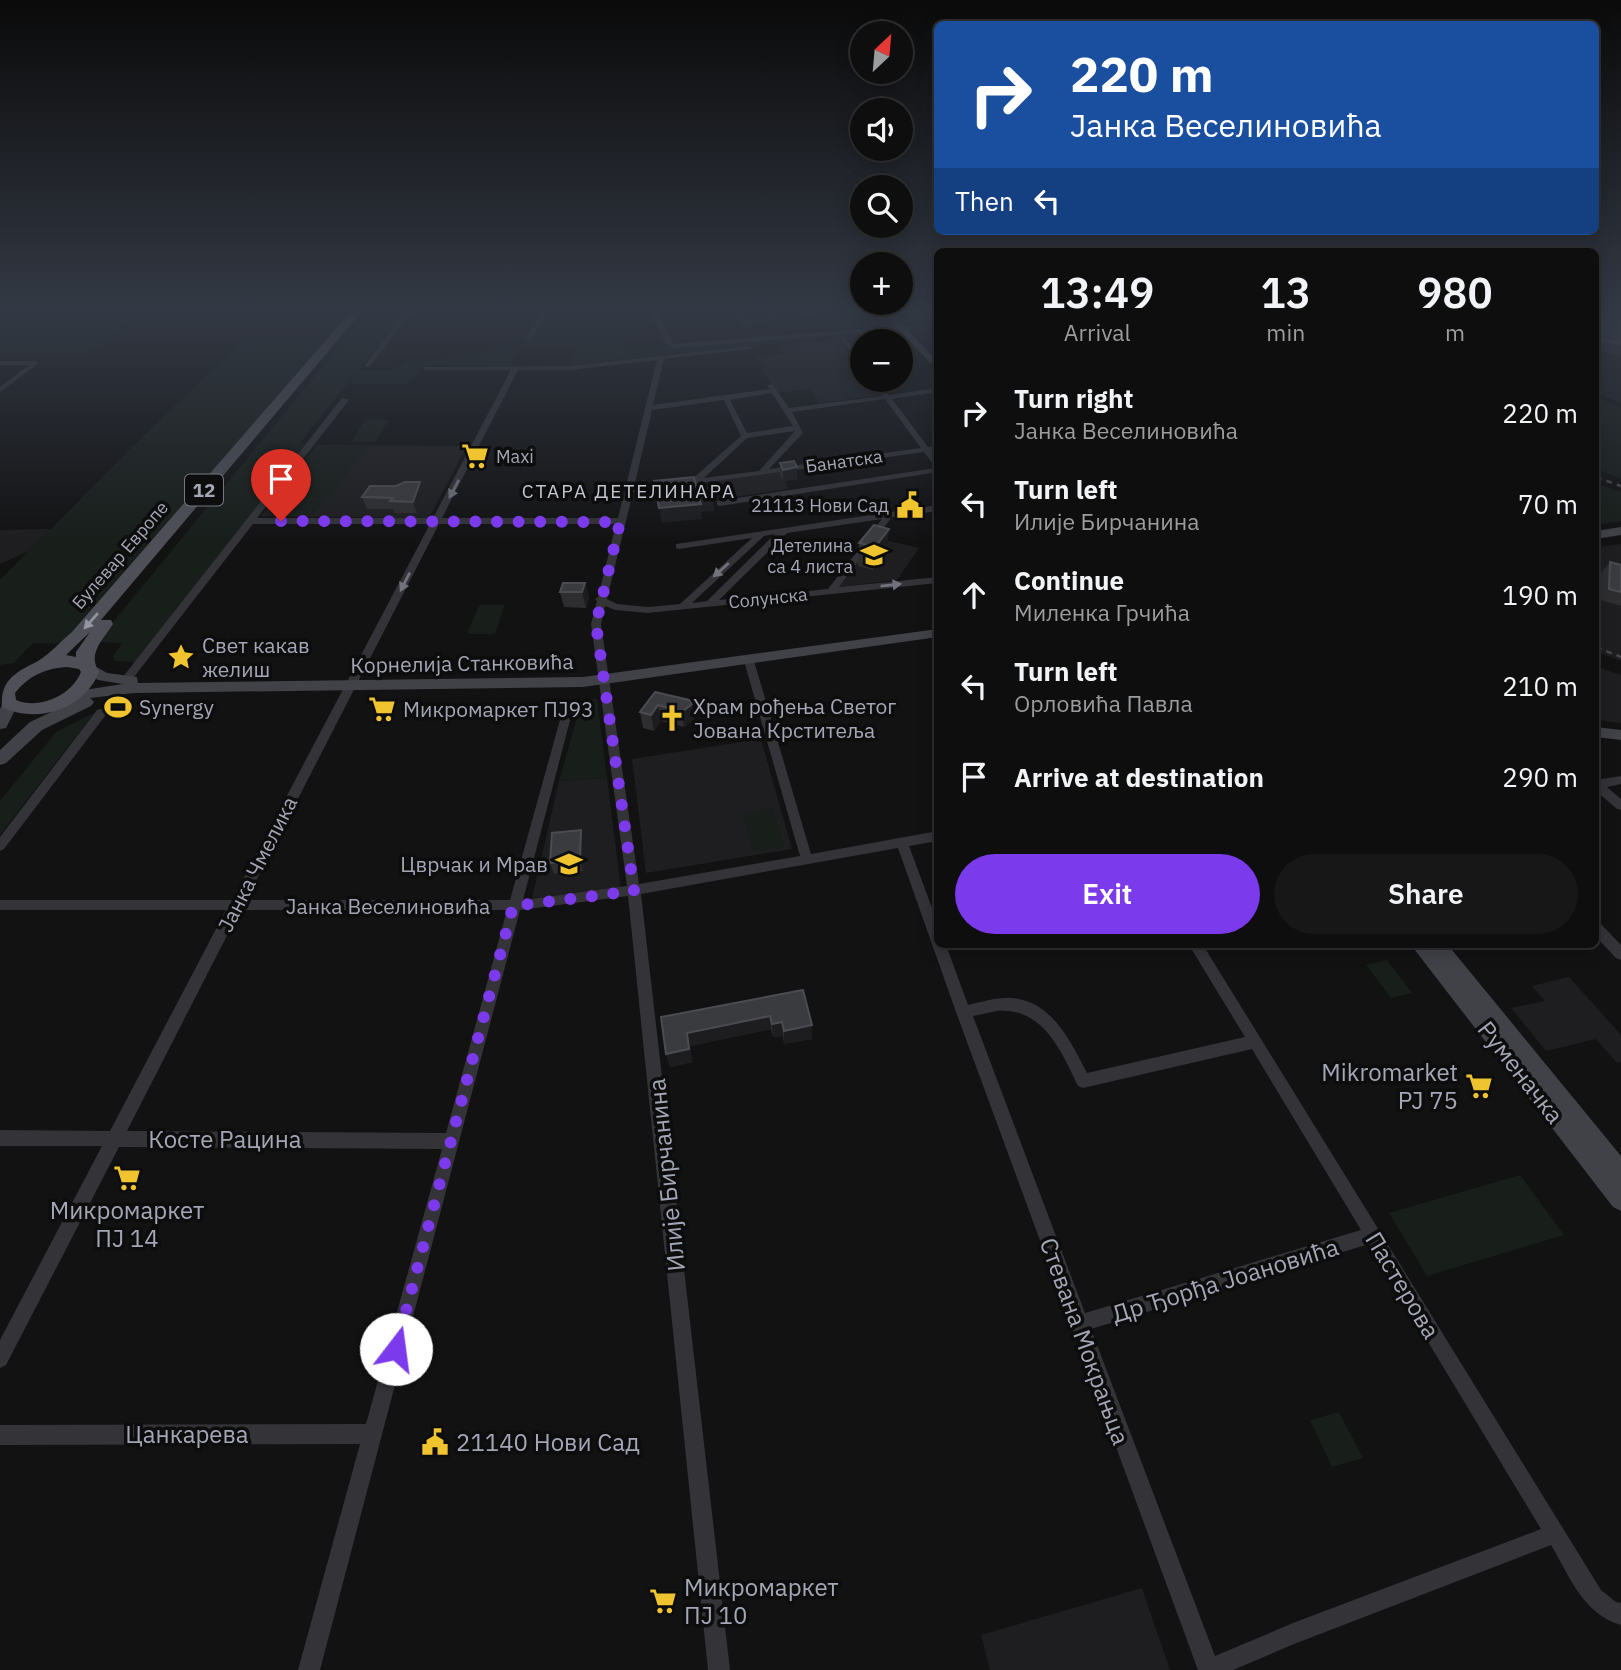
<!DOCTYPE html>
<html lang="en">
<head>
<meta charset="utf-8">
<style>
	:root { --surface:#0e0e0e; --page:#171717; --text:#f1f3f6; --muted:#9b9c9e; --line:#2e2e2e; --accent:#7c3aed }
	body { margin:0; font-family:"IBM Plex Sans",sans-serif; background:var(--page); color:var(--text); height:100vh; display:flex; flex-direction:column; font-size:26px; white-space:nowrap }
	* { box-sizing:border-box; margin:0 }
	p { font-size:23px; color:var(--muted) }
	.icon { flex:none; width:38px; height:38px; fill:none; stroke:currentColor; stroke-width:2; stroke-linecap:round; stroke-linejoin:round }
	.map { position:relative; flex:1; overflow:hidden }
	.sheet { position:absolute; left:934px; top:248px; width:665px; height:700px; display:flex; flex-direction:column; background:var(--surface); border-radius:10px; box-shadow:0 4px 18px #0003,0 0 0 2px var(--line) }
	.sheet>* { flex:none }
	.guide { position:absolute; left:934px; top:21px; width:665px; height:214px; border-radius:10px; box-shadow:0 4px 18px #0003,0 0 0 2px var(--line); background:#1a4fa0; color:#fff; overflow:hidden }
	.needle { width:46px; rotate:26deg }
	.tools { position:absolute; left:850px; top:21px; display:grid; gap:14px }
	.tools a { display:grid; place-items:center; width:63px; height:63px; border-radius:50%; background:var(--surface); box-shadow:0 4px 18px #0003,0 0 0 2px var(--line); font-size:35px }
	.pin { position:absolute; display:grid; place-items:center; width:60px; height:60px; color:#fff; margin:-72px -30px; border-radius:50% 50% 50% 0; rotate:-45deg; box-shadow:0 0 7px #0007 }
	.pin .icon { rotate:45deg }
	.me { position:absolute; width:77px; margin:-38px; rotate:15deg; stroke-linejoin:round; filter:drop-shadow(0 0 5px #0008) }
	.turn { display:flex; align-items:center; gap:24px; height:147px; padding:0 21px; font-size:32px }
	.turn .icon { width:91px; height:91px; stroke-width:2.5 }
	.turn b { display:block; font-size:49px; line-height:60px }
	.then { display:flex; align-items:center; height:66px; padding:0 21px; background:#0003; gap:14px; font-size:26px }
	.eta { display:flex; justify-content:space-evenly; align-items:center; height:119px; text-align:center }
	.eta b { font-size:42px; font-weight:600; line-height:49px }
	.primary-button { display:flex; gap:14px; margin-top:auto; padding:14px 21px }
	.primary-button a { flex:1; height:80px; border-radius:42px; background:var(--accent); color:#fff; font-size:28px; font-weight:600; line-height:80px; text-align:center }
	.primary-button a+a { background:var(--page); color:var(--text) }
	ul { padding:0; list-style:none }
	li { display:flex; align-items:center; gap:21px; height:91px; padding:0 21px }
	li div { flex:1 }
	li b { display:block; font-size:26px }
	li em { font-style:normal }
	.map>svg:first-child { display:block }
	.built { fill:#1e1e20 }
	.green { fill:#181e1a }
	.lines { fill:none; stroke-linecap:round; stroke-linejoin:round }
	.street { fill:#333338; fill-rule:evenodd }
	.secondary { fill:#414248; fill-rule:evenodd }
	.primary { fill:#4f5057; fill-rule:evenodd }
	.rail { stroke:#46474d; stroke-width:2.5; stroke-dasharray:6 5; stroke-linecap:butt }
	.wall { fill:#2e2e31 }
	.shaded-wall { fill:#1d1d1f }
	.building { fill:#3a3b3f; stroke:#4b4c51; stroke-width:2 }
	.oneway { fill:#71727c }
	.oneway2 { fill:#9295a1 }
	.route { stroke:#7c3aed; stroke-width:12; stroke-dasharray:0 21.6 }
	.labels { text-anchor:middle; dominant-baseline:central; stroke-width:7; stroke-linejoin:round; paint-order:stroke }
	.far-poi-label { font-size:18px; fill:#a3a6b4; stroke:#0d0d0e; text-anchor:end }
	.far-street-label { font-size:18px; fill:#a3a6b4; stroke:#0d0d0e }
	.shield { fill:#0d0d0e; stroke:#767882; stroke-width:2 }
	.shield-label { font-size:19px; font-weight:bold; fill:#a3a6b4 }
	.far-neighbourhood-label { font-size:19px; letter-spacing:2px; fill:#c4c6d0; stroke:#0d0d0e }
	.poi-label { font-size:21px; fill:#a3a6b4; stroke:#0d0d0e; text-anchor:start }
	.street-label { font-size:21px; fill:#a3a6b4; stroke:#0d0d0e }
	.near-poi-label { font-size:24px; fill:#a3a6b4; stroke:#0d0d0e; text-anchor:start }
	.near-street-label { font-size:24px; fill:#a3a6b4; stroke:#0d0d0e }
</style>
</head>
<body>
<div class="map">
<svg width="1621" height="1670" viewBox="0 0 1621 1670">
	<rect width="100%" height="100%" fill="#121213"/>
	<path class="built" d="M1596 309H1621V403L1596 393Z
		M839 339 863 372V380H869L880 395 820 403 810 389 776 393 756 357 784 354 780 346Z
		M317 445 467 446 429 518 261 516Z
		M792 469 798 479 785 481 788 489 719 499 712 481Z
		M51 529 31 550 0 564V530Z
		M876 538 919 548 897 580 839 587Z
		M1621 544V661L1596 652V547Z
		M1596 666 1621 675V723L1596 720Z
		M761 739 792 849 646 873 632 759Z
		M607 778 621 889 532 898 559 781Z
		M1569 977 1621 1035V1062L1617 1063 1596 1039 1546 1051 1511 1008 1545 1001 1532 986Z
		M1142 1588 1170 1670H990L981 1635Z"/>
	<path class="green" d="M0 309H146L84 355H0Z
		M370 309H409L308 432 301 443 306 444 135 662 114 661 113 656 122 643 99 642 104 633Z
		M546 309H621L617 310 620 316 614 318 627 337 622 343 624 347 673 346 893 330 897 335 835 336 571 365 576 346 523 347 524 340Z
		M244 340 324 341 66 644 33 643 14 663 0 665V580L129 450Z
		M518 346 510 366 427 365 408 384H349L359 371 392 370 407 362 448 359Z
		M1596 397 1621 408V479L1596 469Z
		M365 420H389L375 442H351Z
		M318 446H366L330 498H277Z
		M1596 484 1621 492V521L1596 525Z
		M276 500H324L313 515H265Z
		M479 605H505L495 634H467Z
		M597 699 607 778 559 781 582 700Z
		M94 713 0 835V801L56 732Z
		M773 808 784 846 753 851 743 813Z
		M1387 960 1412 993 1391 998 1366 965Z
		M1520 1175 1564 1235 1427 1276 1389 1213Z
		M1339 1412 1363 1458 1332 1467 1310 1420Z"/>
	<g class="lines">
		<path class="street" d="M408 309H414L369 367H365V365Z
			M543 309H549L530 340H526Z
			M649 309H655L674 344 909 325 912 327 909 329 673 348 666 344Z
			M731 309H737L744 320 814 313 817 315 742 324Z
			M843 336 863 359V366L840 338Z
			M749 346 752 348 751 349 664 359 653 405 770 389 767 386 771 384 773 385 789 408 882 396 871 380H877L889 395 938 388V392L892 399 928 447 938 446V450L931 451 938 461V472L720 506 717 505V501L936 468 924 452 694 484H691V480L741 436 724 400 652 410 634 487 670 483 674 485 670 487 633 492 607 599 617 604 648 607 680 604 752 538 679 549 676 548V544L938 505V511L892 517 839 587 938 577V583L648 613 615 610 605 606 601 624 639 884 800 856 744 661 749 658 754 661 811 854 938 831V841L909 846 938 924V945H946L968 1005C983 1002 997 997 1012 998 1052 1001 1071 1042 1087 1073L1245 1037 1189 945H1203L1601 1590 1616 1602 1621 1603V1625C1583 1614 1570 1577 1551 1545L1294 1644 1233 1670H1198L956 1012 898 848 641 894 730 1670H708L628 896 520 910 320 1670H298L360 1444 0 1445V1425L366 1424 442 1149 119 1147 6 1365 0 1368V1340L102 1146H0V1130L110 1131 226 910H0V900H232L430 524H253L130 682H122V678L342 398 349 400 257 518H433L511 370H426L423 368 424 367 570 366ZM657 360 618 518H442L518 370H570ZM772 393 793 426 747 433 730 400ZM885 399 921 448 769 469 803 433 792 412ZM795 431 759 471 704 478 747 438ZM882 519 828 589 719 600 787 533ZM439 524H616L598 597 595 599 597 601 591 624 627 886 523 900 573 709 568 705 563 709 510 900H246ZM775 534 707 601 692 603 764 536ZM240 910H507L446 1133 127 1131ZM997 1011C1043 1007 1061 1051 1078 1086L1083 1088 1252 1049 1361 1230 1085 1313 973 1016ZM1369 1244 1541 1529 1293 1623 1215 1656 1091 1329Z
			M0 361H36L39 363 0 392V387L29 365H0Z
			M101 709 105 710 106 713 105 716 4 849 0 851V837L97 710Z
			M1621 776V784L1607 787 1621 799V810L1617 809 1596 791V780Z
			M1596 922 1601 924 1621 945V960L1616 958 1596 937Z"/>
		<path class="secondary" d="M879 309H888L938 362V371Z
			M1621 527V535L1596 539V531Z
			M938 629V637L583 687 134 693 90 698 94 702 91 706 42 730 6 763 0 765V750L30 722 75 701H64L61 697 64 693 123 684 98 680 79 666 86 661 107 673 137 677 138 683 583 677Z
			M10 699 18 704 6 728 0 729V709L5 700Z
			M1596 727 1621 730V740L1596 737Z
			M1411 945H1448L1621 1156V1211L1613 1207Z"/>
		<path class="primary" d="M353 309H364L101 620H111L113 624C103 640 87 653 99 672 84 710 37 724 2 707 0 679 17 672 38 661 50 654 61 641 72 632ZM90 632 76 652V657L66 655ZM67 667 79 669 81 672C72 695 40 710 16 700L15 693C28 676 46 668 67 667Z"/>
		<path class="rail" d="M1596 477 1621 486
			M1596 647 1621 657"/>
	</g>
	<path class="wall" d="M1596 309H1621V356L1596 350Z
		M780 463 797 467V479L783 481 780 474Z
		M424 493 417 513H395L393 509H367L362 497Z
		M874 525 887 551 873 570 858 566 859 543Z
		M1610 562 1621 565V606L1600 600 1601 573Z
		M585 583 589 598 586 608 564 607 560 592Z
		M655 692 692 704 694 720 684 727 661 721 654 731 643 728 640 712Z
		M585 841 583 871 554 874 550 863Z
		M803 990 812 1025V1039L784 1044 783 1036 773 1037 771 1029 690 1046 692 1062 670 1067 666 1054Z"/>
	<path class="shaded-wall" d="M797 467V479L783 481V470Z
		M420 482 424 493 417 513 413 502Z
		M713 496 714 511 701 512 702 519 662 523 659 508 699 498Z
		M889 529 887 551 873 570 875 547Z
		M585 583 589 598 586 608 582 592Z
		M692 704 694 720 684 727 682 712Z
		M658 705 661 721 654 731 651 715Z
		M581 830 585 841 583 871 580 860Z
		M770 1016 771 1029 690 1046 692 1062 670 1067 666 1054 687 1033Z
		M782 1022 783 1036 773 1037 772 1024Z
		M812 1025V1039L784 1044V1031Z"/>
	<path class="building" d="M1596 309H1621V344L1596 339Z
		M794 461 797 467 783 470 780 463Z
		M694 477 697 489 710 488 713 496 699 498 701 504 659 508 654 481Z
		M405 482H420L413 502 390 501 393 498 362 497 370 486H396Z
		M874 525 889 529 875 547 859 543Z
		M1610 562 1621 565V592L1609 589Z
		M563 583H585L582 592H560Z
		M655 692 689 700 692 704 682 712 658 705 651 715 640 712Z
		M581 830 580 860 550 863 552 833Z
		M803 990 812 1025 784 1031 782 1022 772 1024 770 1016 687 1033 689 1049 666 1054 661 1017Z"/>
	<defs><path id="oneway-solid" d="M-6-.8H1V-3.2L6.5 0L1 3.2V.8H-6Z" transform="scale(1.75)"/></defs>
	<g class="oneway">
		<use href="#oneway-solid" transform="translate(454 489) rotate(118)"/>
		<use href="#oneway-solid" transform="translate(721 570) rotate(138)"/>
		<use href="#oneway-solid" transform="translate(405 582) rotate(117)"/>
		<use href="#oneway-solid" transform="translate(891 585) rotate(-6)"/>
	</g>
	<use class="oneway2" href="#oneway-solid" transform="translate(91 621) rotate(131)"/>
	<linearGradient id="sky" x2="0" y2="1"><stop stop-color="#0a0a0a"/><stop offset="0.57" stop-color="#333944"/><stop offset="1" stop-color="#333944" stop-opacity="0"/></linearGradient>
	<rect width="1621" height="543" fill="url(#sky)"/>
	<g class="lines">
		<path class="route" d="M281 521 620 522 596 624 634 891 513 906 396 1349"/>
	</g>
	<defs>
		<symbol id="supermarket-bare" viewBox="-9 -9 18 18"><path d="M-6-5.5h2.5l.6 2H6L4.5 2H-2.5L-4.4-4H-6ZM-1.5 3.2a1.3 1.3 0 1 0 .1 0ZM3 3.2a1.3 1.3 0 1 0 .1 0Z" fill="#efc42e" stroke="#0d0d0e" stroke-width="2.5" paint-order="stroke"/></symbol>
		<symbol id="civic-bare" viewBox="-9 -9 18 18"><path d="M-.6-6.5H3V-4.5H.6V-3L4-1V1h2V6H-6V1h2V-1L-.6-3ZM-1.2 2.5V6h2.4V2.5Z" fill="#efc42e" stroke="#0d0d0e" stroke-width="2.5" paint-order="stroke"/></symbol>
		<symbol id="school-bare" viewBox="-9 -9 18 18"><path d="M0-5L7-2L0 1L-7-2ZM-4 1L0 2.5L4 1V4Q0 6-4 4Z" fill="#efc42e" stroke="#0d0d0e" stroke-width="2.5" paint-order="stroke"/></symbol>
		<symbol id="sight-bare" viewBox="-9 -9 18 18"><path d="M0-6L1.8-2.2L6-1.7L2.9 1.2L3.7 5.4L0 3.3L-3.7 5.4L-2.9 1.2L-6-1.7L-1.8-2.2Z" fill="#efc42e" stroke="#0d0d0e" stroke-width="2.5" paint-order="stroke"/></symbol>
		<symbol id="stadium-bare" viewBox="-9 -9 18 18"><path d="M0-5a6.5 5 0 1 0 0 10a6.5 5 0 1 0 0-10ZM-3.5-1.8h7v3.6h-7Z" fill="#efc42e" stroke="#0d0d0e" stroke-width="2.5" paint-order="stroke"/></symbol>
		<symbol id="church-bare" viewBox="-9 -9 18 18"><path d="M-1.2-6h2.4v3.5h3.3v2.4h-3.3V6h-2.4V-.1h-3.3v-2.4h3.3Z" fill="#efc42e" stroke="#0d0d0e" stroke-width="2.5" paint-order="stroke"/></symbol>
	</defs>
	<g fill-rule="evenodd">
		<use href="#supermarket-bare" x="456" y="437" width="38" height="38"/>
		<use href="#civic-bare" x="891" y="486" width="38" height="38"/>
		<use href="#school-bare" x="855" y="536" width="38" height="38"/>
		<use href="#sight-bare" x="162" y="638" width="38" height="38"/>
		<use href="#stadium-bare" x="99" y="688" width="38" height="38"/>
		<use href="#supermarket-bare" x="363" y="690" width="38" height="38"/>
		<use href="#church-bare" x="653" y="699" width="38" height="38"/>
		<use href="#school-bare" x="550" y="845" width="38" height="38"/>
		<use href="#supermarket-bare" x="1460" y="1067" width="38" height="38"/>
		<use href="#supermarket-bare" x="108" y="1159" width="38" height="38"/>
		<use href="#civic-bare" x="416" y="1423" width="38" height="38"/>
		<use href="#supermarket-bare" x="644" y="1582" width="38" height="38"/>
	</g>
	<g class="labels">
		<g class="far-poi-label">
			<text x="496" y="456" text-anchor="start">Maxi</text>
			<text x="889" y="505">21113 Нови Сад</text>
			<text x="853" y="545">Детелина<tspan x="853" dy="21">са 4 листа</tspan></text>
		</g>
		<g class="far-street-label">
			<text transform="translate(844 461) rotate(-8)">Банатска</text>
			<text transform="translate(120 555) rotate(-49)">Булевар Европе</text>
			<text transform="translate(768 598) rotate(-6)">Солунска</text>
		</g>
		<rect class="shield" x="185" y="474.5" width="38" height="31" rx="5"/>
		<g class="shield-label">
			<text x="204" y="490">12</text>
		</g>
		<g class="far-neighbourhood-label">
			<text x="629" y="491">СТАРА ДЕТЕЛИНАРА</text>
		</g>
		<g class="poi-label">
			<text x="202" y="645">Свет какав<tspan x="202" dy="24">желиш</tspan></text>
			<text x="693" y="706">Храм рођења Светог<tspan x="693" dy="24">Јована Крститеља</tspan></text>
			<text x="139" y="707">Synergy</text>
			<text x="403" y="709">Микромаркет ПЈ93</text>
			<text x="548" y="864" text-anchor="end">Цврчак и Мрав</text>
		</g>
		<g class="street-label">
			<text transform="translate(462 663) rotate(-1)">Корнелија Станковића</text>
			<text transform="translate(257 864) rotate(-63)">Јанка Чмелика</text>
			<text x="388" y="906">Јанка Веселиновића</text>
		</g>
		<g class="near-poi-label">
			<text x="1458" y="1072" text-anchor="end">Mikromarket<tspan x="1458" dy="28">PJ 75</tspan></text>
			<text x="127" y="1210" text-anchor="middle">Микромаркет<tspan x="127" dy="28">ПЈ 14</tspan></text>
			<text x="456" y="1442">21140 Нови Сад</text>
			<text x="684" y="1587">Микромаркет<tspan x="684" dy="28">ПЈ 10</tspan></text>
		</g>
		<g class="near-street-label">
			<text transform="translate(1521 1072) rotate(52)">Руменачка</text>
			<text x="225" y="1139">Косте Рацина</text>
			<text transform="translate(666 1175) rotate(-96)">Илије Бирчанина</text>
			<text transform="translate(1225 1280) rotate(-17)">Др Ђорђа Јоановића</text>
			<text transform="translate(1403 1285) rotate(59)">Пастерова</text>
			<text transform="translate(1085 1341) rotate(70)">Стевана Мокрањца</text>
			<text x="187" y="1434">Цанкарева</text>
		</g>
	</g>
</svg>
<div class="tools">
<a><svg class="needle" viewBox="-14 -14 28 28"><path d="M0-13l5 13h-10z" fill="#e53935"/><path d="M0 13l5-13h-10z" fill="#9b9c9e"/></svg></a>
<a><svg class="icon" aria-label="sound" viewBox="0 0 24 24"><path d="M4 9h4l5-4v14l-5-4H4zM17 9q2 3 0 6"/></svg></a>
<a><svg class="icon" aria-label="search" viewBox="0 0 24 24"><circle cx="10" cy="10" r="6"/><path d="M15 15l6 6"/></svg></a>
<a>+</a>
<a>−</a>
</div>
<div class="pin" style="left:281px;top:521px;background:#d93025"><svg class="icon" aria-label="arrive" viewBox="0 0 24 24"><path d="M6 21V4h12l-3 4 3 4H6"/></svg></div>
<svg class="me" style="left:396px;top:1349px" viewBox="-20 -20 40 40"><circle r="19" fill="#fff"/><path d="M0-13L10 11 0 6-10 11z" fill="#7c3aed"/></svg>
<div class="guide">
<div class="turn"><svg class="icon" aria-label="right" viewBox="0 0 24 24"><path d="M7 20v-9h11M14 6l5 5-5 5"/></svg><div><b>220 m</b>Јанка Веселиновића</div></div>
<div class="then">Then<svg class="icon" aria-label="left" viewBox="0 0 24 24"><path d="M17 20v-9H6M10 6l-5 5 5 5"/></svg></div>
</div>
<section class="sheet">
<div class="eta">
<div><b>13:49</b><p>Arrival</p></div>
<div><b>13</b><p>min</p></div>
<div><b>980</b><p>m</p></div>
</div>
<ul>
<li><svg class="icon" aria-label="right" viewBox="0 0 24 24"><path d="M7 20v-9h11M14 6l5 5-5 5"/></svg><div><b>Turn right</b><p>Јанка Веселиновића</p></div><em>220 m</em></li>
<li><svg class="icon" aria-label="left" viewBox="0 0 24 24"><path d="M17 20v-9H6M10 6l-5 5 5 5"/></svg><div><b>Turn left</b><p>Илије Бирчанина</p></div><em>70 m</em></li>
<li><svg class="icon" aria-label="ahead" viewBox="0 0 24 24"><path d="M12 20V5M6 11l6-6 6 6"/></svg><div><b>Continue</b><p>Миленка Грчића</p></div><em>190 m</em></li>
<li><svg class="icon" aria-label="left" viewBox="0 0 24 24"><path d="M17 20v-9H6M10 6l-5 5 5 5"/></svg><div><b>Turn left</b><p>Орловића Павла</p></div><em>210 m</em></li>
<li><svg class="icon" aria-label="arrive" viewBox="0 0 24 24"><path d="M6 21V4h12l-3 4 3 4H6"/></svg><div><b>Arrive at destination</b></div><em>290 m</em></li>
</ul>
<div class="primary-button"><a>Exit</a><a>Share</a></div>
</section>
</div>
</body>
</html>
